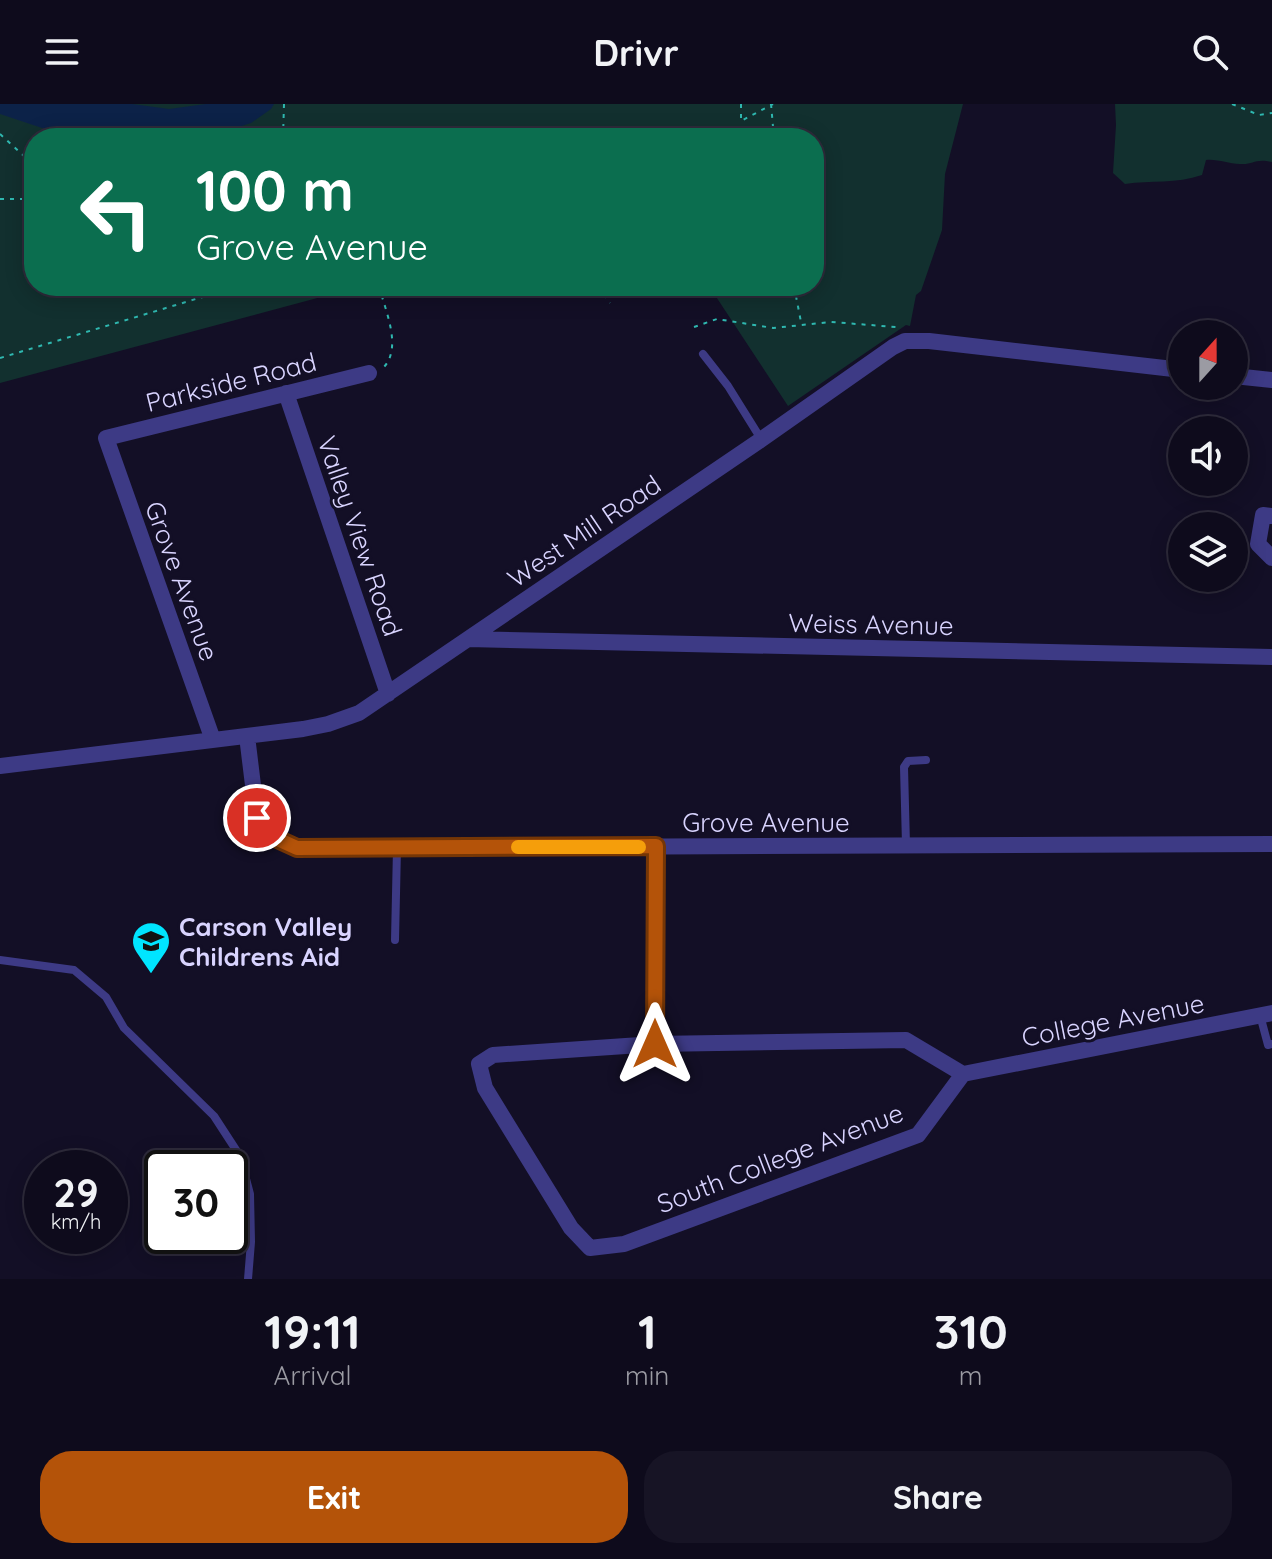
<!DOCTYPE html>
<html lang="en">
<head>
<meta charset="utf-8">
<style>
	:root { --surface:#0e0b1c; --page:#171425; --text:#f1f3f6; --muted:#9b9ba3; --line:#2e2b3b; --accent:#b45309 }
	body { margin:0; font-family:Quicksand,sans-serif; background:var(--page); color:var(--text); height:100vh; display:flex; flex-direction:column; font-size:30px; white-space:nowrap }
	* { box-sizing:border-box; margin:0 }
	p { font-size:26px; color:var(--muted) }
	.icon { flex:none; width:44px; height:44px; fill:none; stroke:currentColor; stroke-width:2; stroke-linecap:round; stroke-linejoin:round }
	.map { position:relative; height:1175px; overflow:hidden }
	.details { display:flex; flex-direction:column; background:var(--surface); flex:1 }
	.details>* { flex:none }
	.banner { position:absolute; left:24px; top:24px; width:800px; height:168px; border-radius:32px; box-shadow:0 4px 20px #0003,0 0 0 2px var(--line); background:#0b6e4f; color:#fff; overflow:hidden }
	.needle { width:52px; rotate:21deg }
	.tools { position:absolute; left:1168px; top:216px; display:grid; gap:16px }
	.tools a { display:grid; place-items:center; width:80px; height:80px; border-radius:50%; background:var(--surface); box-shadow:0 4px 20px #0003,0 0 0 2px var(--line); font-size:40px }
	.speed { position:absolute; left:24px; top:1046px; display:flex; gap:16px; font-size:40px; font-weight:700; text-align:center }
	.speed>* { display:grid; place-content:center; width:104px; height:104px; border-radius:50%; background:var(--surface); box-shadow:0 4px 20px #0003,0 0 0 2px var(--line); line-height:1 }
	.speed small { font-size:20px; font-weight:400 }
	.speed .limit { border:4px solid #111; border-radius:12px; background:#fff; color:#111 }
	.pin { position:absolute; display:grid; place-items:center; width:68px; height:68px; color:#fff; margin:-34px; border:4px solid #fff; border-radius:50%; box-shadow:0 2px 8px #0007 }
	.me { position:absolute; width:88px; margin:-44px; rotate:0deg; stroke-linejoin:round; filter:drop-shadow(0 0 6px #0008) }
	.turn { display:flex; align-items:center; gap:28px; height:168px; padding:0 40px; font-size:36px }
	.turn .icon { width:104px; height:104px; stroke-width:2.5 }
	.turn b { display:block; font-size:56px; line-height:68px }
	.eta { display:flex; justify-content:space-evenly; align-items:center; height:136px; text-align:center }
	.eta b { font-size:48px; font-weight:700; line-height:56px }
	.cta { display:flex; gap:16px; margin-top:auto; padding:16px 40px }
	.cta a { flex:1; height:92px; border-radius:32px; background:var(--accent); color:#fff; font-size:32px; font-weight:700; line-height:92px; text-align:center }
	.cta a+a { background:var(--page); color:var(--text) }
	header { display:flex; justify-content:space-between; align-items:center; height:104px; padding:0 40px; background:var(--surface); font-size:36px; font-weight:700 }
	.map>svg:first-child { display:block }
	.green { fill:#12302f }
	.water { fill:#0c2248 }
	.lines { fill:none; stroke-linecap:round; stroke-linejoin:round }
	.path { stroke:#2fb8b0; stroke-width:2; stroke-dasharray:4 6; stroke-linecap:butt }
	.service { stroke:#3d3a85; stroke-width:8 }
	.minor { stroke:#3d3a85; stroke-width:16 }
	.route-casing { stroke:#753606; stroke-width:20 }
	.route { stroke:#b45309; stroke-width:14 }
	.slow { stroke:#f59e0b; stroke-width:14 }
	.labels { text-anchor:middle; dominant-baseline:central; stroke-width:6; stroke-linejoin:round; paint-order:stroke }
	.street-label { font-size:26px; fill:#d9d4ff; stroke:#130f26 }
	.poi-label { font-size:26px; font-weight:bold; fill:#d9d4ff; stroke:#130f26; text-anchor:start }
</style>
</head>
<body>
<header><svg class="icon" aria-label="menu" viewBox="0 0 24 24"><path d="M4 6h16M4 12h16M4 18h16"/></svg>Drivr<svg class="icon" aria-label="search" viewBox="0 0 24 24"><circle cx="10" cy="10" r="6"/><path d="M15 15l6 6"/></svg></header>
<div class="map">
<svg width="1272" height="1175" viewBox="0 0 1272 1175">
	<rect width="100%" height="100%" fill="#130f26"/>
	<path class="green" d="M0 0H963L945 70 942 126 921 187 916 191 910 222 906 221 788 302 709 182H814V34H34V182H362L0 279Z
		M1115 0H1272V58C1254 54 1254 61 1240 60 1228 60 1219 55 1206 56L1202 71C1176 80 1151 76 1125 80L1113 69 1116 21Z"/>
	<path class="water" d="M0 0H132L169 5 206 0H274L271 5 251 19 204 34H90L54 28 0 10Z"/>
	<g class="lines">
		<path class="path" d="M741 0V17L773 0
			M771 0 774 34
			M1232 0 1259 11 1272 9
			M0 30 26 54 34 56
			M283 34 284 0
			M0 95H34
			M379 182C385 206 403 244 383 264
			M507 182 523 185 537 182
			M599 182 610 199
			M794 182 801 218
			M694 223 717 215 773 224 831 218 896 223
			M0 254 239 182"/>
		<path class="service" d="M703 250 728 282 761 335
			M906 741 904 663 908 657 926 656
			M395 836 397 744
			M0 856 74 866 106 893 124 924 214 1012 240 1052 250 1090 251 1138 248 1175
			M1260 911 1268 941 1272 940"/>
		<path class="minor" d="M1234 272 1272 276
			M286 289 388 590
			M1272 412 1263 411 1258 440 1272 454
			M468 535 1272 553
			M247 632 257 714 273 733 297 744 1272 740
			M213 636 106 334 369 269
			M0 662 303 625 328 620 359 609 762 335 893 243 905 237H929L1182 266
			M906 936 963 970 918 1031 624 1140 590 1144 571 1124 485 984 479 960 493 951 655 940Z
			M655 940 656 742
			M963 970 1272 909"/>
	</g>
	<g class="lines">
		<defs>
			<path id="route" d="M257 714 273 733 297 744 656 742 655 940"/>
		</defs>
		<use href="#route" class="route-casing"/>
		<use href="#route" class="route"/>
		<path class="slow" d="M518 743H639"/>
	</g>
	<defs>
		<symbol id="school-pin" viewBox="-11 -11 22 30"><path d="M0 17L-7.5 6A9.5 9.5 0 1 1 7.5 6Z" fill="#00e5ff" stroke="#130f26"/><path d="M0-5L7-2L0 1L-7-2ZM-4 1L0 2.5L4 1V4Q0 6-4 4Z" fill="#111"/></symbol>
	</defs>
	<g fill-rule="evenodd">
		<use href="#school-pin" x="129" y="815" width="44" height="60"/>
	</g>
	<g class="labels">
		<g class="street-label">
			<text transform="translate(231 278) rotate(-14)">Parkside Road</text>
			<text transform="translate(584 427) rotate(-34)">West Mill Road</text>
			<text transform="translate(360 432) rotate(71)">Valley View Road</text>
			<text transform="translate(182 477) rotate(70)">Grove Avenue</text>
			<text transform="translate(871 520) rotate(1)">Weiss Avenue</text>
			<text x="766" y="718">Grove Avenue</text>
			<text transform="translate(1113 916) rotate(-11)">College Avenue</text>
			<text transform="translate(780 1054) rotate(-21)">South College Avenue</text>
		</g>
		<g class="poi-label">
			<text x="179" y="822">Carson Valley<tspan x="179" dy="30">Childrens Aid</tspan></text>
		</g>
	</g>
</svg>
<div class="tools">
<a><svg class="needle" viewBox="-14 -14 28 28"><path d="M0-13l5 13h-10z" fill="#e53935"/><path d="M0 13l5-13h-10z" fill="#9b9ba3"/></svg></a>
<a><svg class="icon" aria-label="sound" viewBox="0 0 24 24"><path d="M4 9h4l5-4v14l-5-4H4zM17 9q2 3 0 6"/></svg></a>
<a><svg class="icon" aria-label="layers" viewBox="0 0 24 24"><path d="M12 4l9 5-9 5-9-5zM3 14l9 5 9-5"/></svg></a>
</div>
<div class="speed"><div>29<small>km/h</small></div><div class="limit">30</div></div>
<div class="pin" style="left:257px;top:714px;background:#d93025"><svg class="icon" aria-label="arrive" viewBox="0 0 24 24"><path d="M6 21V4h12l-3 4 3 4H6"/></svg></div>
<svg class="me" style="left:655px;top:940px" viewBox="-20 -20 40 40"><path d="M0-17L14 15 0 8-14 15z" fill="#b45309" stroke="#fff" stroke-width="4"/></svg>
<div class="banner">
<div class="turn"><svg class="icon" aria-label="left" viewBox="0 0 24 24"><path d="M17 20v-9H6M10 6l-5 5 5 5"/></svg><div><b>100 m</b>Grove Avenue</div></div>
</div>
</div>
<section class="details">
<div class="eta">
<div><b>19:11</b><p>Arrival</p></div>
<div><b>1</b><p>min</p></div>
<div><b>310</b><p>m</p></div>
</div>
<div class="cta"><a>Exit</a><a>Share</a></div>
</section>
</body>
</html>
